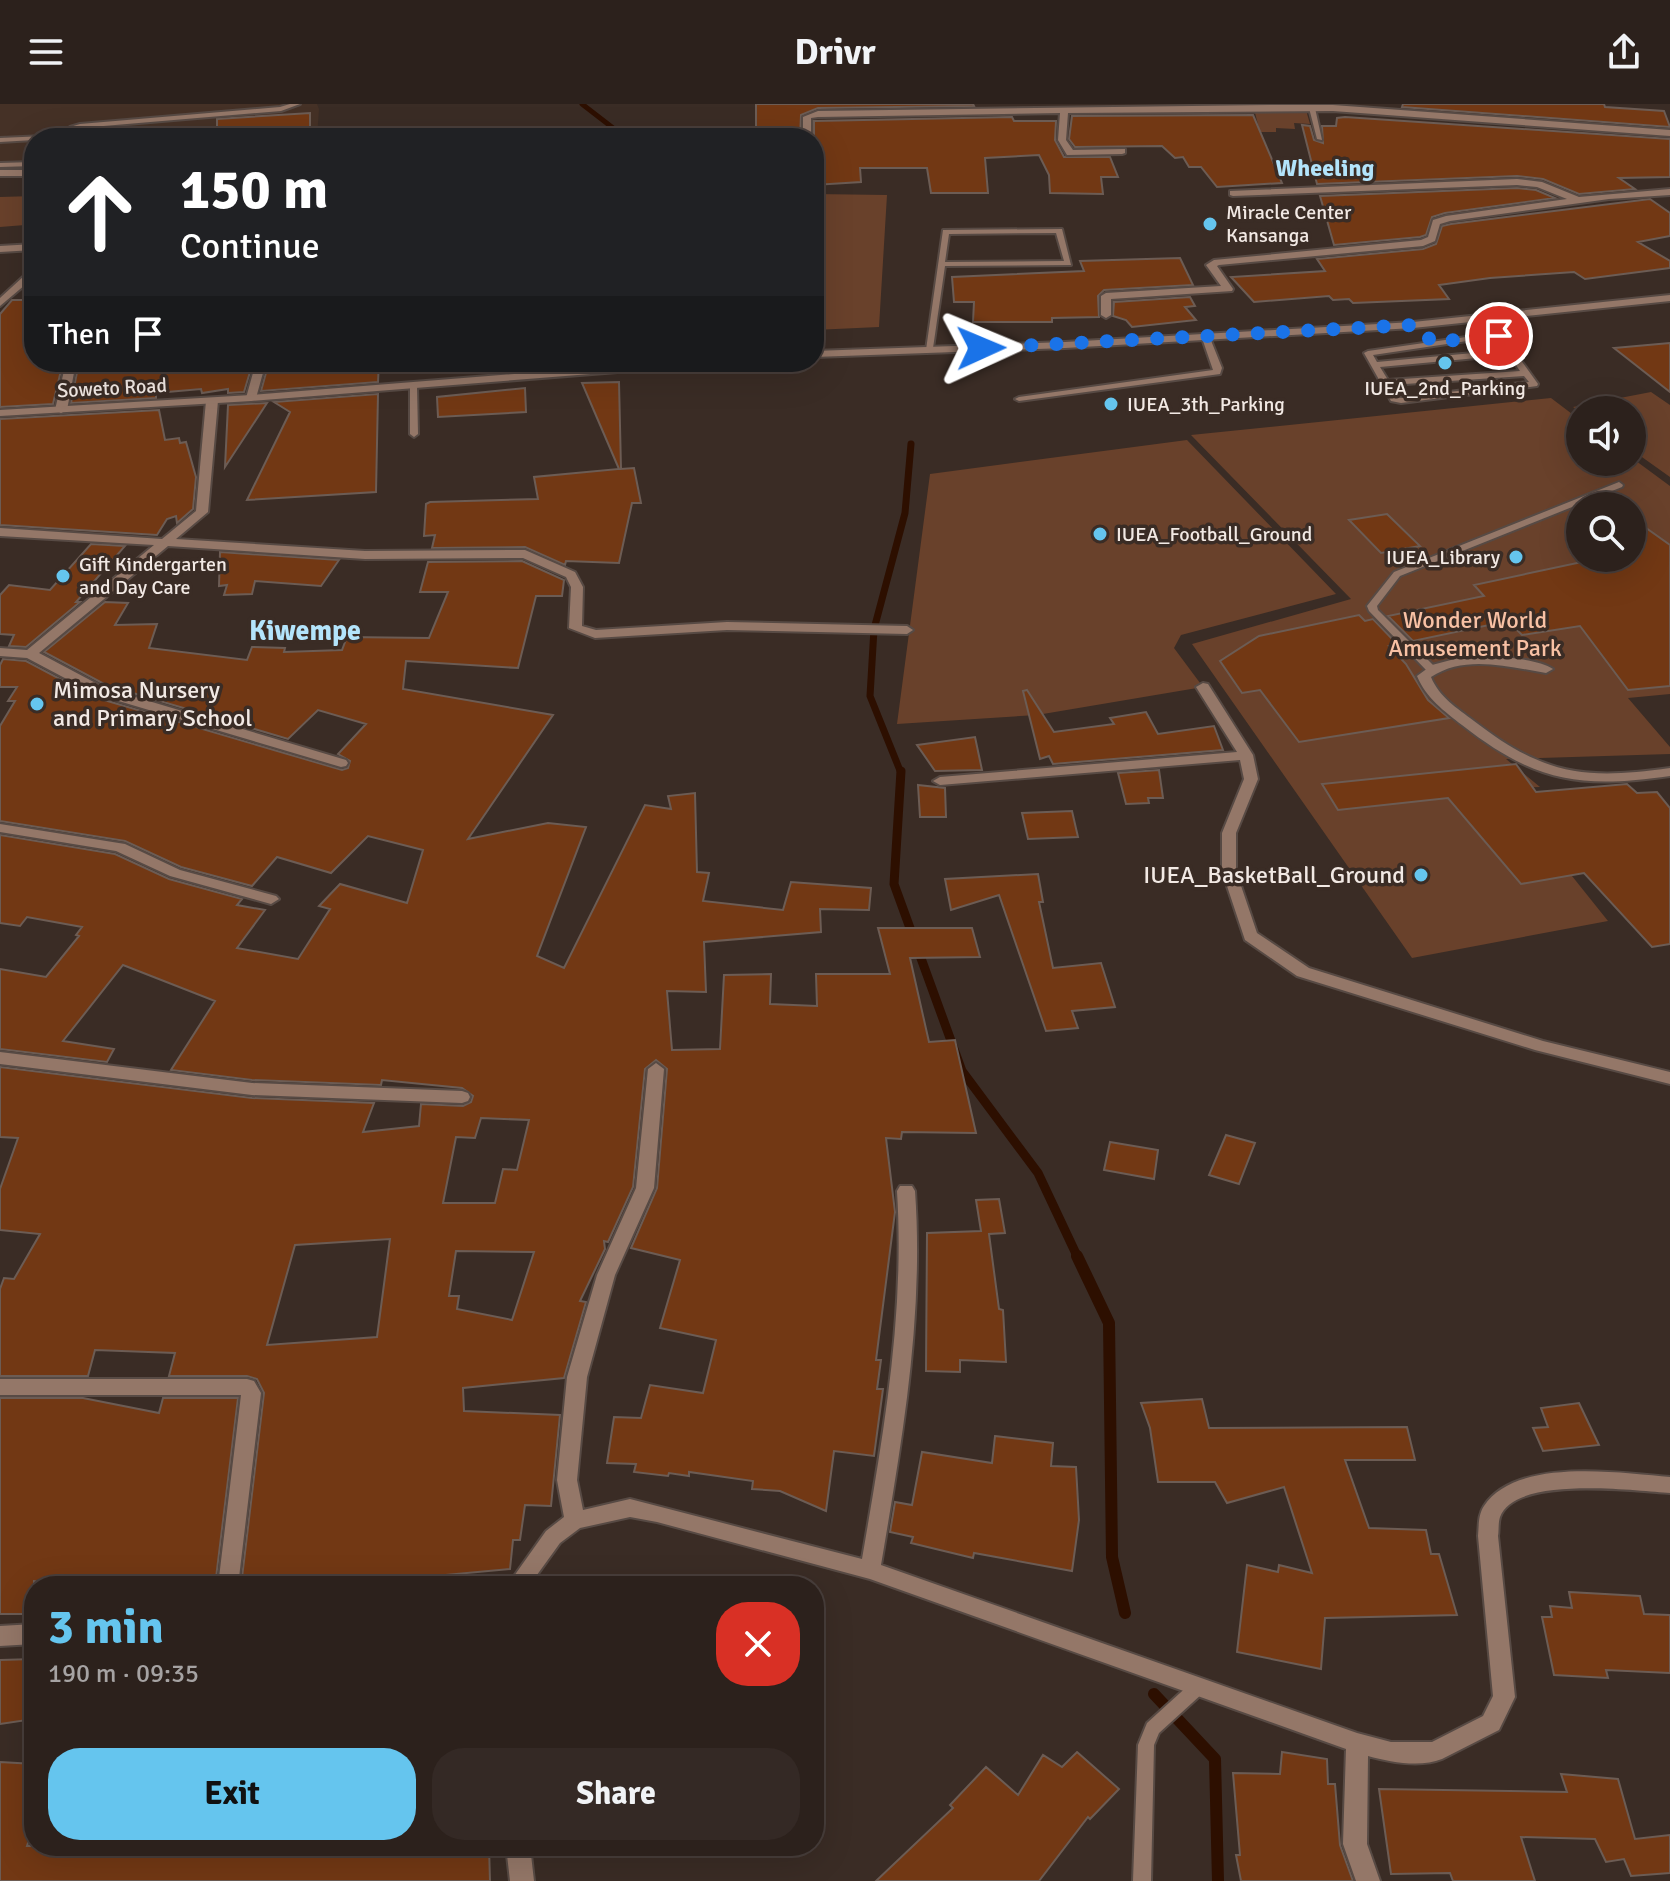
<!DOCTYPE html>
<html lang="en">
<head>
<meta charset="utf-8">
<style>
	:root { --surface:#2c211c; --page:#342925; --text:#f1f3f6; --muted:#a6a3a3; --line:#483e3b; --accent:#65c5ee }
	body { margin:0; font-family:Signika,sans-serif; background:var(--page); color:var(--text); height:100vh; display:flex; flex-direction:column; font-size:30px; white-space:nowrap }
	* { box-sizing:border-box; margin:0 }
	p { font-size:26px; color:var(--muted) }
	.icon { flex:none; width:44px; height:44px; fill:none; stroke:currentColor; stroke-width:2; stroke-linecap:round; stroke-linejoin:round }
	.map { position:relative; flex:1; overflow:hidden }
	.sheet { position:absolute; left:24px; top:1472px; width:800px; height:280px; display:flex; flex-direction:column; background:var(--surface); border-radius:32px; box-shadow:0 8px 32px #0002,0 0 0 2px var(--line) }
	.sheet>* { flex:none }
	.hud { position:absolute; left:24px; top:24px; width:800px; height:244px; border-radius:32px; box-shadow:0 8px 32px #0002,0 0 0 2px var(--line); background:#202124; color:#fff; overflow:hidden }
	.controls { position:absolute; left:1566px; top:292px; display:grid; gap:16px }
	.controls a { display:grid; place-items:center; width:80px; height:80px; border-radius:50%; background:var(--surface); box-shadow:0 8px 32px #0002,0 0 0 2px var(--line); font-size:40px }
	.pin { position:absolute; display:grid; place-items:center; width:68px; height:68px; color:#fff; margin:-34px; border:4px solid #fff; border-radius:50%; box-shadow:0 2px 8px #0007 }
	.me { position:absolute; width:88px; margin:-44px; rotate:89deg; stroke-linejoin:round; filter:drop-shadow(0 0 6px #0008) }
	.turn { display:flex; align-items:center; gap:28px; height:168px; padding:0 24px; font-size:36px }
	.turn .icon { width:104px; height:104px; stroke-width:2.5 }
	.turn b { display:block; font-size:56px; line-height:68px }
	.then { display:flex; align-items:center; height:76px; padding:0 24px; background:#0003; gap:16px; font-size:30px }
	.round { display:grid; place-items:center; flex:none; width:84px; height:84px; border-radius:32px; background:var(--page) }
	.summary { display:flex; align-items:center; justify-content:space-between; height:136px; padding:0 24px }
	h1 { font-size:48px; font-weight:700; line-height:60px; color:var(--accent) }
	.primary-button { display:flex; gap:16px; margin-top:auto; padding:16px 24px }
	.primary-button a { flex:1; height:92px; border-radius:32px; background:var(--accent); color:#111; font-size:32px; font-weight:700; line-height:92px; text-align:center }
	.primary-button a+a { background:var(--page); color:var(--text) }
	header { display:flex; justify-content:space-between; align-items:center; height:104px; padding:0 24px; background:var(--surface); font-size:36px; font-weight:700 }
	.map>svg:first-child { display:block }
	.built { fill:#453126 }
	.green { fill:#69412b; fill-rule:evenodd }
	.lines { fill:none; stroke-linecap:round; stroke-linejoin:round }
	.stream-far3 { stroke:#2d0f00; stroke-width:5 }
	.stream-far2 { stroke:#2d0f00; stroke-width:7 }
	.stream-far1 { stroke:#2d0f00; stroke-width:9 }
	.stream { stroke:#2d0f00; stroke-width:12 }
	.building { fill:#723814; stroke:#6c5c54; stroke-width:2; fill-rule:evenodd }
	.service-casing { stroke:#574a44; stroke-width:4 }
	.minor-casing { stroke:#574a44; stroke-width:4 }
	.tertiary-casing { stroke:#574a44; stroke-width:4 }
	.service { fill:#947768; fill-rule:evenodd }
	.minor { fill:#947768; fill-rule:evenodd }
	.tertiary { fill:#947768; fill-rule:evenodd }
	.route { stroke:#1a73e8; stroke-width:14; stroke-dasharray:0 25.2 }
	.poi-dot { fill:#65c5ee; stroke:#3a2c25; stroke-width:3 }
	.labels { text-anchor:middle; dominant-baseline:central; stroke-width:7; stroke-linejoin:round; paint-order:stroke }
	.far-poi-label { font-size:20px; fill:#f2e9e4; stroke:#3a2c25; text-anchor:start }
	.far-street-label { font-size:20px; fill:#f2e9e4; stroke:#3a2c25 }
	.far-quarter-label { font-size:24px; font-weight:bold; fill:#b3e4fb; stroke:#3a2c25 }
	.park-label { font-size:24px; fill:#f8c1a4; stroke:#3a2c25 }
	.poi-label { font-size:24px; fill:#f2e9e4; stroke:#3a2c25; text-anchor:start }
	.quarter-label { font-size:28px; font-weight:bold; fill:#b3e4fb; stroke:#3a2c25 }
</style>
</head>
<body>
<header><svg class="icon" aria-label="menu" viewBox="0 0 24 24"><path d="M4 6h16M4 12h16M4 18h16"/></svg>Drivr<svg class="icon" aria-label="share" viewBox="0 0 24 24"><path d="M12 15V3M7 8l5-5 5 5M5 13v7h14v-7"/></svg></header>
<div class="map">
<svg width="1670" height="1777" viewBox="0 0 1670 1777">
	<rect width="100%" height="100%" fill="#3a2c25"/>
	<path class="built" d="M0 0H317L319 5 317 34H34V64L0 65Z"/>
	<path class="green" d="M1254 5 1306 6 1310 20 1294 19 1295 25 1276 24V28H1260Z
		M814 90 887 91 879 223 814 226Z
		M34 92 25 121 0 123V93Z
		M1651 288 1670 301V373L1632 346V306L1580 308 1573 303Z
		M1551 294 1580 316V358H1632V354L1670 382V590L1628 594 1670 643V650L1506 655 1540 683 1459 685 1556 752 1608 817 1412 854 1192 540 1351 495 1191 331ZM1580 402H1632V454H1580Z
		M1187 336 1336 490 1181 531 1174 544 1203 583 1037 611 897 620 930 370Z"/>
	<g class="lines">
		<path class="stream-far3" d="M582 0 626 34"/>
		<path class="stream-far2" d="M901 669 870 592 874 525 905 409 911 340"/>
		<path class="stream-far1" d="M901 667 894 780 962 967 1038 1069 1078 1154"/>
		<path class="stream" d="M1077 1152 1109 1219 1112 1453 1125 1509
			M1154 1590 1215 1655 1218 1777"/>
	</g>
	<path class="building" d="M756 0H973L974 2 818 4 801 11 800 34H756Z
		M1403 0H1604L1605 3 1664 7 1670 23 1402 3Z
		M310 9V34H217V15Z
		M1253 11 1282 79 1217 83 1201 63H1189L1183 53 1175 54 1162 42 1075 43 1069 35 1072 12Z
		M1012 13 1014 17H1056L1055 36 1064 53H1110L1118 73H1101L1103 90 1050 89 1049 71 1039 51 985 54 988 89H931L927 64H860L861 78 814 81V17Z
		M1345 13 1670 35V73L1619 74 1635 85 1579 90 1543 75 1517 72 1317 80 1302 21 1310 22 1314 36 1323 39 1322 22H1336L1337 14Z
		M1517 84 1536 86 1555 94 1445 109 1432 113 1426 131 1420 133 1334 141 1320 92Z
		M1650 95 1670 109V132L1638 138 1670 157V164L1585 175 1574 168 1490 174 1439 181 1449 195 1353 199 1349 195 1333 196 1329 192 1254 198 1231 173 1325 167 1317 155 1423 145 1436 140 1442 122 1451 120Z
		M1180 154 1193 181 1104 186 1098 192 1099 213 1052 214V218H973L974 198H954L952 173 1084 167 1080 157Z
		M1190 193 1195 202 1185 203 1196 216 1132 223 1126 216 1113 212 1114 198Z
		M12 196H34V258H63L53 300 0 303V210Z
		M1670 239V288L1614 244Z
		M79 258H253L244 288 228 289V285L202 289 201 285 156 289V294L71 299Z
		M269 258H379L378 278 261 287Z
		M619 278 621 365 634 364 641 399H632L619 459 566 457 565 461 525 443 432 444 435 431 424 432 426 400 430 398 538 395 534 373 619 365 582 279Z
		M525 284 526 308 438 313 437 293Z
		M378 290 376 388 247 396 290 308 274 298Z
		M267 299 225 363 228 301Z
		M159 306 165 336 179 334 180 339 186 338 196 373 193 405 177 419 176 412 167 415 157 431 0 421V315Z
		M1387 410 1420 442 1381 449 1349 416Z
		M1632 414 1670 441V582L1628 586 1580 522 1522 531 1508 517 1413 537 1388 512 1484 492 1474 481 1582 458 1573 451 1632 454Z
		M91 440 125 442 76 498H80L26 543 9 542 14 531 0 530V491L9 481 50 486Z
		M220 448 339 456 321 482 255 477 252 490 224 491 227 481 219 482Z
		M522 457 564 476 562 492H536L518 564 406 557 403 585 553 611 468 735 548 719 586 723 537 852 564 864 645 701 671 705 668 692 695 689 697 768 709 769 703 797 783 806 791 778 871 784 869 806 820 805 821 828 704 838 706 888 667 887 672 946 720 945 724 871 771 870 770 900 817 902 816 870H890L878 824H972L980 853 910 854 929 938 955 936 976 1029 902 1028 901 1035 886 1034 895 1108 876 1256H881L877 1285H883L874 1352 834 1347 826 1407 780 1387 752 1385 753 1377 689 1368V1372L669 1369 668 1372 634 1368 636 1360 607 1359 614 1313 641 1314 650 1281 703 1289 716 1236 660 1224 680 1156 631 1144 657 1084 667 965 656 956 645 965 633 1083 608 1138 604 1137 605 1145 580 1197 586 1198 564 1274 463 1284 464 1307 560 1311 551 1402 525 1401 520 1436H513L510 1465 370 1478V1475L310 1482H241L264 1289 257 1275 247 1272H169L175 1249 95 1246 88 1272H0V1185L4 1174 14 1175 40 1130 0 1126V1085L18 1034 0 1033V963L252 994 374 999 363 1028 419 1022 421 1000 463 1002 471 998 473 992 462 984 382 976 381 981 252 976 171 966 215 897 123 861 63 937 114 945 107 958 0 945V865L46 873 79 832 76 831 82 823 27 813 20 822 0 819V731L115 750 169 775 242 795 237 801 265 806 237 844 298 855 330 805 319 802 340 780 407 799 423 746 368 732 331 769 277 753 252 782 181 763 125 737 0 717V622L15 597H8L17 583H0V561L3 555 26 557 94 593 342 666 348 664 350 657 338 650 366 620 318 606 288 635 106 581 44 548 105 498 128 499 115 521 157 520 149 544 247 556 252 543 285 544 284 548 342 546 347 533 429 534 448 488H420L428 458ZM481 1014 529 1016 517 1066 503 1065 495 1099H443L456 1033 475 1034ZM390 1135 377 1233 267 1241 295 1141ZM456 1147 534 1148 512 1216 457 1205 459 1192H449Z
		M1359 511 1365 517 1373 515 1397 540 1389 542 1406 560 1428 596 1449 614 1299 638 1260 586 1242 589 1220 557 1259 532Z
		M1027 586 1054 628 1114 620 1110 614 1146 608 1158 630 1214 622 1223 646 1053 660 1049 652 1040 655 1023 587Z
		M975 633 982 666 935 667 917 641Z
		M1516 660 1536 688 1627 680 1637 689 1657 688 1670 704V840L1652 843 1584 769 1521 780 1448 694 1338 706 1322 680Z
		M1159 666 1163 694H1148L1149 699 1126 700 1118 669Z
		M918 681 945 684 946 713H920Z
		M1072 707 1078 733 1028 735 1022 709Z
		M1038 770 1043 798H1039L1053 864 1101 859 1115 903 1072 907 1078 924 1046 927 999 791 951 806 945 775Z
		M1226 1031 1255 1039 1239 1080 1209 1071Z
		M1110 1038 1158 1046 1154 1075 1104 1066Z
		M999 1095 1005 1129 989 1130 999 1205 1003 1206 1006 1258 960 1256V1268L926 1267 927 1129 981 1127 976 1096Z
		M0 1294H83L159 1309 163 1294H238L215 1482H85L34 1477V1510H0Z
		M1202 1295 1209 1324 1407 1323 1415 1356H1345L1369 1424 1426 1426 1431 1450H1439L1457 1511 1325 1514 1321 1565 1237 1548 1247 1461 1278 1468 1279 1461 1312 1469 1284 1383 1227 1399 1215 1378H1158L1150 1324 1141 1299Z
		M1579 1299 1599 1341 1543 1347 1533 1324 1548 1323 1541 1304Z
		M995 1332 1053 1339 1051 1362 1076 1363 1079 1416 1072 1467 974 1449 973 1454 911 1439 913 1433 890 1428 895 1398 912 1401 922 1348 992 1359Z
		M1569 1488 1640 1492 1644 1510 1670 1511V1569L1606 1566 1608 1574 1554 1571 1542 1513H1552L1550 1502 1572 1504Z
		M34 1555V1615L0 1620V1556Z
		M1077 1648 1119 1685 1090 1715 1088 1713 1039 1777H876L953 1704 950 1701 986 1663 1018 1691 1043 1651 1062 1663Z
		M1282 1648 1327 1655 1328 1680H1335L1340 1741 1353 1777H1241L1236 1751H1240L1233 1669 1280 1670Z
		M0 1658 34 1660V1721L27 1742H489L490 1777H0Z
		M1561 1670 1618 1675 1635 1735 1670 1731V1769L1631 1772 1624 1755 1606 1758 1595 1735 1521 1733 1535 1777H1453L1450 1769 1391 1770 1379 1685 1567 1688Z"/>
	<g class="lines">
		<defs>
			<path id="service" d="M290 0H300L281 7 80 24 75 25 73 34H34V36L0 38V34L67 31 70 23 80 20 280 3Z
				M1312 2 1315 4 1322 36 1317 35 1309 4Z
				M34 58V62L0 63V59Z
				M1062 125 1071 161 945 162 933 244 926 246 943 126ZM1056 129 1064 157 945 158 949 130Z
				M1494 229 1502 230 1538 280 1537 282 1401 299 1391 297 1364 249 1368 247ZM1494 233 1505 246 1377 258 1373 251ZM1509 251 1520 267 1388 276 1380 263ZM1524 272 1529 278 1401 294 1397 293 1390 281Z
				M1203 232 1210 234 1222 264 1220 270 1019 297 1015 295 1019 293 1213 266 1202 234Z
				M410 280 417 282 418 330 414 333 410 330Z
				M1619 378 1623 381 1622 383 1400 472 1377 502 1378 506 1435 563V567H1427L1369 507 1367 502 1394 468Z
				M1197 1577 1203 1579 1205 1584 1203 1589 1159 1629 1154 1641 1151 1777H1133L1138 1641 1147 1619 1191 1579Z"/>
			<path id="minor" d="M1269 1H1333L1670 26V32L1333 7 1068 9 1066 36 1073 46 1125 45V49L1122 50 1067 51 1058 36 1060 9 818 13 811 14V34H803V13L818 7Z
				M0 66H34V72H0Z
				M1517 75 1542 78 1579 93 1670 85V91L1609 95 1450 117 1440 120 1435 137 1423 142 1219 161 1217 162 1233 185 1232 187 1111 195V211L1106 214 1101 211V192L1106 189 1221 182 1206 161 1214 156 1421 136 1428 133 1433 116 1446 112 1567 95 1537 83 1517 81 1233 92 1230 91V87Z
				M34 140V146L0 148V142Z
				M34 156 32 175 0 202V194L24 172 29 159Z
				M66 258H76L67 306 61 309 55 306Z
				M256 258H266L256 294 251 297 246 294Z
				M212 294 218 297 208 408 176 435 365 447 525 446 575 468 583 483 582 522 596 526 727 518 907 522 913 526 907 530 727 526 595 534 569 524 571 483 566 473 523 454 365 455 168 442 39 549 105 584 346 656 348 659 346 662 341 663 95 590 27 554 0 552V544L27 546 154 441 0 432V424L162 435 196 407 206 297Z
				M1466 552C1488 552 1536 553 1553 565L1546 569C1509 563 1465 550 1431 573 1439 593 1457 604 1474 617 1544 671 1584 676 1670 664V672C1580 685 1535 678 1462 621 1444 607 1426 594 1417 572L1432 561Z
				M1203 579 1208 580 1253 651 1258 675 1236 729V767L1257 829 1309 864 1543 937 1670 968V980L1535 946 1297 872 1245 836 1222 767V729L1244 675 1240 656 940 681 933 677 940 673 1237 648 1196 583Z
				M0 720 125 740 180 766 276 792 279 795 271 800 170 772 116 747 0 728Z
				M0 948 252 979 462 987 468 989 470 993 468 997 462 999 252 991 0 960Z
				M656 959 664 965 654 1084 615 1171 587 1273 577 1376 583 1406 630 1395 862 1455C883 1332 905 1212 897 1087L900 1082H912L915 1087C924 1214 902 1336 881 1461L1357 1629 1391 1638H1432L1483 1612 1493 1592 1478 1432C1479 1421 1478 1411 1484 1402 1516 1353 1620 1369 1670 1373V1389C1635 1387 1515 1371 1500 1413 1498 1419 1499 1427 1498 1432L1515 1593 1499 1626 1442 1655C1420 1664 1390 1658 1368 1652L1367 1740 1380 1777H1356L1343 1740 1346 1645 870 1475 657 1418 630 1413 580 1424 560 1439 529 1482H507L546 1427 564 1413 557 1376 567 1273 597 1171 636 1084 648 965Z
				M0 1275H247L254 1277 261 1289 238 1482H218L241 1291H0Z
				M34 1520V1540L0 1542V1522Z
				M506 1742H530L534 1777H510Z"/>
			<path id="tertiary" d="M1670 191V197L1413 224 1065 244 814 253V247L1065 238 1413 218Z
				M664 258H710L705 261 251 297 0 312V306L251 291Z"/>
		</defs>
		<use href="#service" class="service-casing"/>
		<use href="#minor" class="minor-casing"/>
		<use href="#tertiary" class="tertiary-casing"/>
		<use href="#service" class="service"/>
		<use href="#minor" class="minor"/>
		<use href="#tertiary" class="tertiary"/>
	</g>
	<g class="lines">
		<path class="route" d="M981 244 1413 221 1433 238 1499 232"/>
	</g>
	<g class="poi-dot">
		<circle cx="1210" cy="120" r="8"/>
		<circle cx="1445" cy="259" r="8"/>
		<circle cx="1111" cy="300" r="8"/>
		<circle cx="1100" cy="430" r="8"/>
		<circle cx="1516" cy="453" r="8"/>
		<circle cx="63" cy="472" r="8"/>
		<circle cx="37" cy="600" r="8"/>
		<circle cx="1421" cy="771" r="8"/>
	</g>
	<g class="labels">
		<g class="far-poi-label">
			<text x="1226" y="108">Miracle Center<tspan x="1226" dy="23">Kansanga</tspan></text>
			<text x="1445" y="284" text-anchor="middle">IUEA_2nd_Parking</text>
			<text x="1127" y="300">IUEA_3th_Parking</text>
			<text x="1116" y="430">IUEA_Football_Ground</text>
			<text x="1500" y="453" text-anchor="end">IUEA_Library</text>
			<text x="79" y="460">Gift Kindergarten<tspan x="79" dy="23">and Day Care</tspan></text>
		</g>
		<g class="far-street-label">
			<text transform="translate(112 284) rotate(-3)">Soweto Road</text>
		</g>
		<g class="far-quarter-label">
			<text x="1325" y="64">Wheeling</text>
		</g>
		<g class="park-label">
			<text x="1475" y="516">Wonder World<tspan x="1475" dy="28">Amusement Park</tspan></text>
		</g>
		<g class="poi-label">
			<text x="53" y="586">Mimosa Nursery<tspan x="53" dy="28">and Primary School</tspan></text>
			<text x="1405" y="771" text-anchor="end">IUEA_BasketBall_Ground</text>
		</g>
		<g class="quarter-label">
			<text x="305" y="527">Kiwempe</text>
		</g>
	</g>
</svg>
<div class="controls">
<a><svg class="icon" aria-label="sound" viewBox="0 0 24 24"><path d="M4 9h4l5-4v14l-5-4H4zM17 9q2 3 0 6"/></svg></a>
<a><svg class="icon" aria-label="search" viewBox="0 0 24 24"><circle cx="10" cy="10" r="6"/><path d="M15 15l6 6"/></svg></a>
</div>
<div class="pin" style="left:1499px;top:232px;background:#d93025"><svg class="icon" aria-label="arrive" viewBox="0 0 24 24"><path d="M6 21V4h12l-3 4 3 4H6"/></svg></div>
<svg class="me" style="left:981px;top:244px" viewBox="-20 -20 40 40"><path d="M0-17L14 15 0 8-14 15z" fill="#1a73e8" stroke="#fff" stroke-width="4"/></svg>
<div class="hud">
<div class="turn"><svg class="icon" aria-label="ahead" viewBox="0 0 24 24"><path d="M12 20V5M6 11l6-6 6 6"/></svg><div><b>150 m</b>Continue</div></div>
<div class="then">Then<svg class="icon" aria-label="arrive" viewBox="0 0 24 24"><path d="M6 21V4h12l-3 4 3 4H6"/></svg></div>
</div>
<section class="sheet">
<div class="summary"><div><h1>3 min</h1><p>190 m · 09:35</p></div><a class="round" style="background:#d93025;color:#fff"><svg class="icon" aria-label="close" viewBox="0 0 24 24"><path d="M6 6l12 12M18 6L6 18"/></svg></a></div>
<div class="primary-button"><a>Exit</a><a>Share</a></div>
</section>
</div>
</body>
</html>
